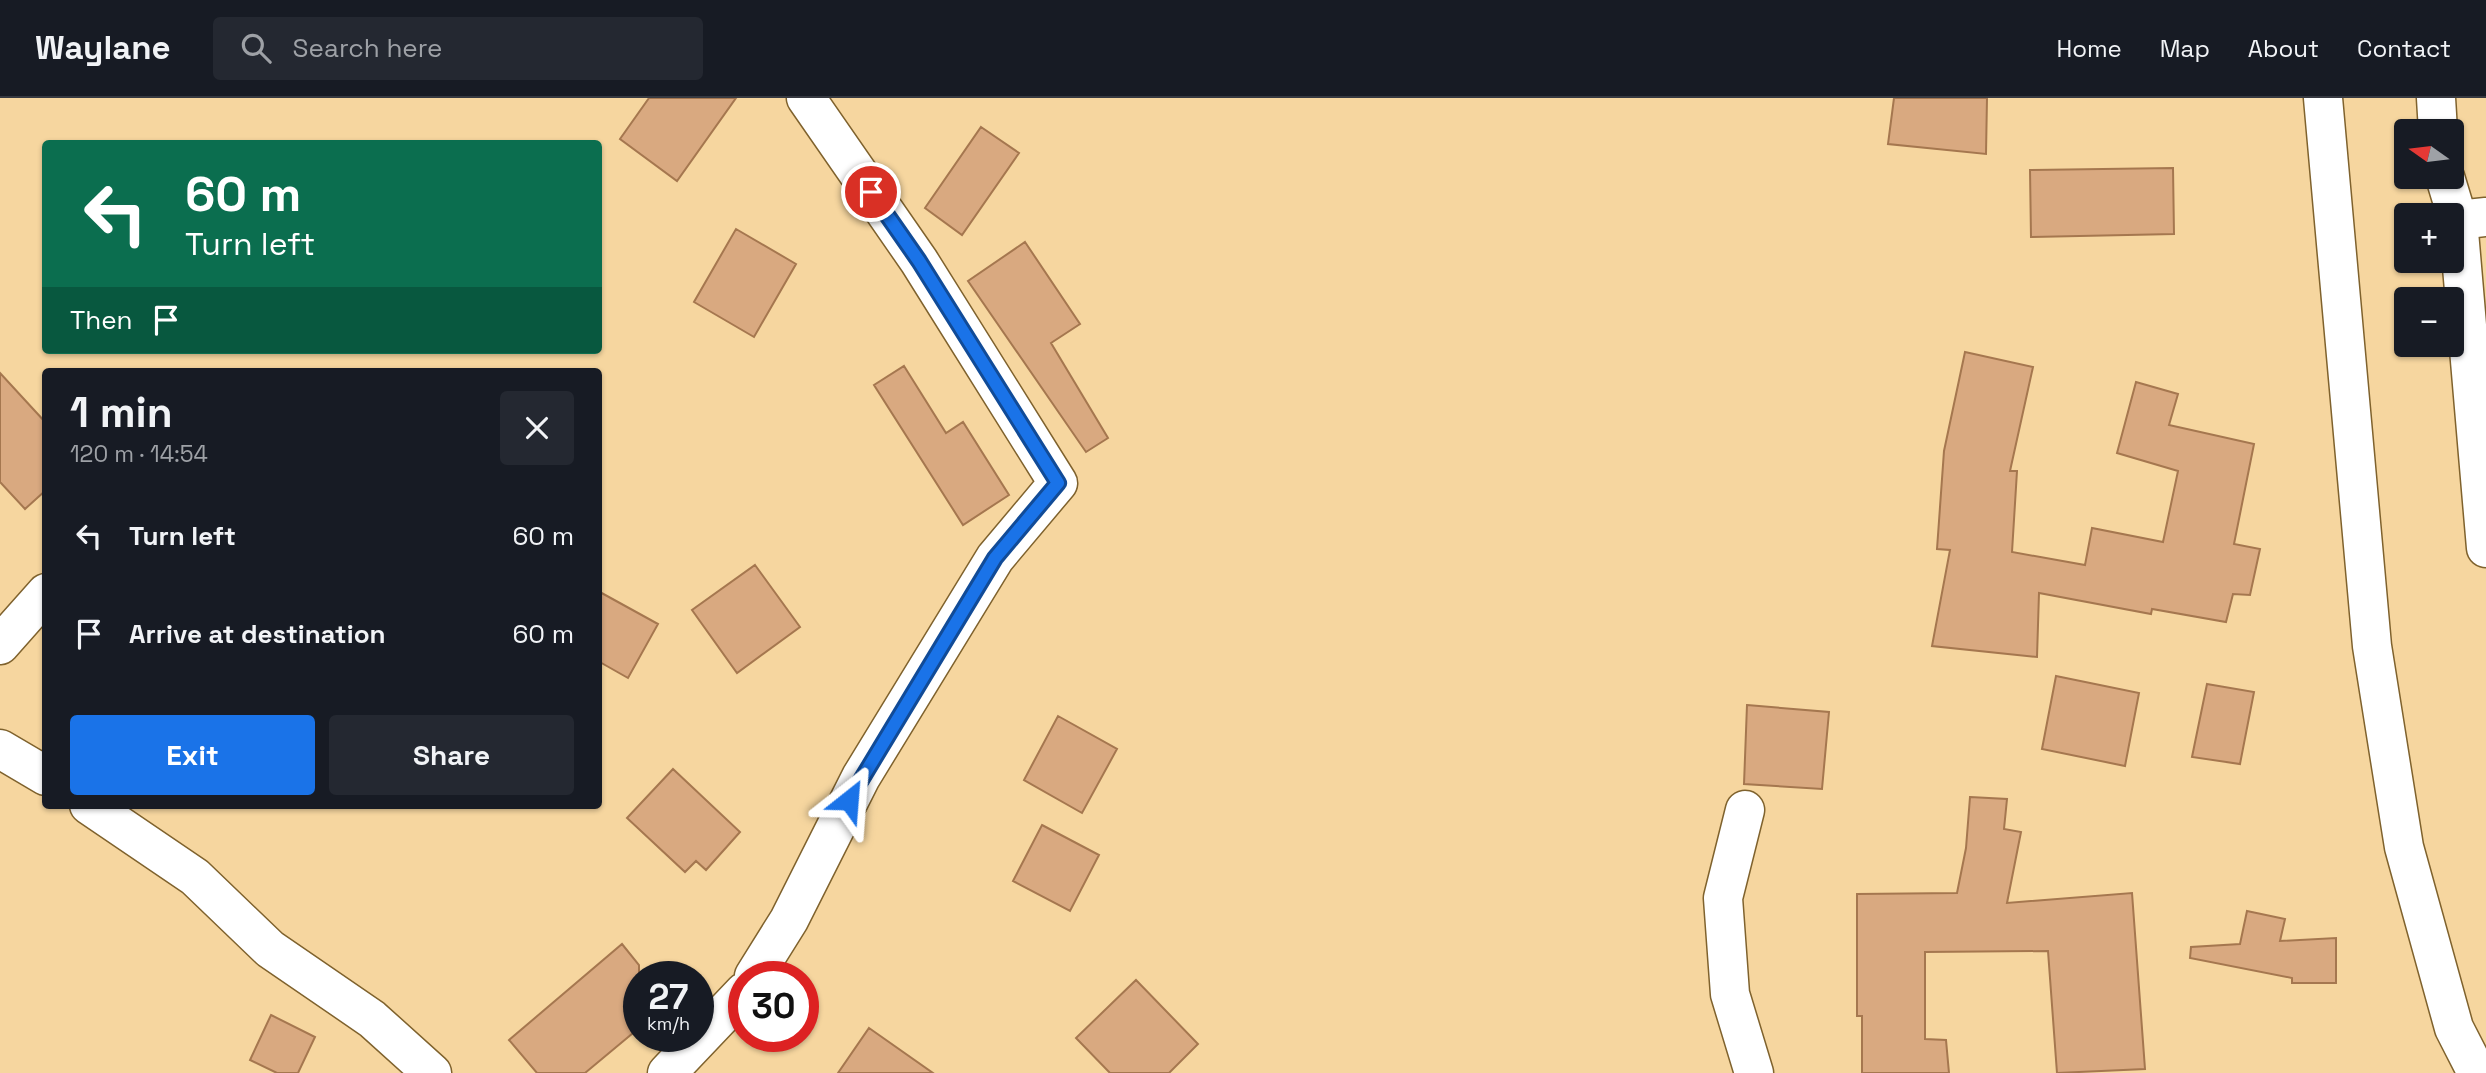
<!DOCTYPE html>
<html lang="en">
<head>
<meta charset="utf-8">
<style>
	:root { --surface:#171b24; --page:#242831; --text:#f1f3f6; --muted:#9ea1a6; --line:#363941; --accent:#1a73e8 }
	body { margin:0; font-family:"Space Grotesk",sans-serif; background:var(--page); color:var(--text); height:100vh; display:flex; flex-direction:column; font-size:26px; white-space:nowrap }
	* { box-sizing:border-box; margin:0 }
	p { font-size:23px; color:var(--muted) }
	.icon { flex:none; width:38px; height:38px; fill:none; stroke:currentColor; stroke-width:2; stroke-linecap:round; stroke-linejoin:round }
	.map { position:relative; flex:1; overflow:hidden }
	.panel { position:absolute; left:42px; top:270px; width:560px; height:441px; display:flex; flex-direction:column; background:var(--surface); border-radius:7px; box-shadow:0 2px 5px #0004 }
	.panel>* { flex:none }
	.hud { position:absolute; left:42px; top:42px; width:560px; height:214px; border-radius:7px; box-shadow:0 2px 5px #0004; background:#0b6e4f; color:#fff; overflow:hidden }
	.needle { width:46px; rotate:284deg }
	.tools { position:absolute; left:2394px; top:21px; display:grid; gap:14px }
	.tools a { display:grid; place-items:center; width:70px; height:70px; border-radius:7px; background:var(--surface); box-shadow:0 2px 5px #0004; font-size:35px }
	.speed { position:absolute; left:623px; top:863px; display:flex; gap:14px; font-size:35px; font-weight:700; text-align:center }
	.speed>* { display:grid; place-content:center; width:91px; height:91px; border-radius:50%; background:var(--surface); box-shadow:0 2px 5px #0004; line-height:1 }
	.speed small { font-size:18px; font-weight:400 }
	.speed .limit { border:10px solid #d22; background:#fff; color:#111 }
	.pin { position:absolute; display:grid; place-items:center; width:60px; height:60px; color:#fff; margin:-30px; border:4px solid #fff; border-radius:50%; box-shadow:0 2px 7px #0007 }
	.me { position:absolute; width:77px; margin:-38px; rotate:28deg; stroke-linejoin:round; filter:drop-shadow(0 0 5px #0008) }
	.turn { display:flex; align-items:center; gap:24px; height:147px; padding:0 28px; font-size:32px }
	.turn .icon { width:91px; height:91px; stroke-width:2.5 }
	.turn b { display:block; font-size:49px; line-height:60px }
	.then { display:flex; align-items:center; height:66px; padding:0 28px; background:#0003; gap:14px; font-size:26px }
	.round { display:grid; place-items:center; flex:none; width:74px; height:74px; border-radius:7px; background:var(--page) }
	.headline { display:flex; align-items:center; justify-content:space-between; height:119px; padding:0 28px }
	h1 { font-size:42px; font-weight:700; line-height:52px }
	.primary-button { display:flex; gap:14px; margin-top:auto; padding:14px 28px }
	.primary-button a { flex:1; height:80px; border-radius:7px; background:var(--accent); color:#fff; font-size:28px; font-weight:700; line-height:80px; text-align:center }
	.primary-button a+a { background:var(--page); color:var(--text) }
	ul { padding:0; list-style:none }
	li { display:flex; align-items:center; gap:21px; height:98px; padding:0 28px }
	li div { flex:1 }
	li b { display:block; font-size:26px }
	li em { font-style:normal }
	header { display:flex; align-items:center; gap:42px; box-sizing:border-box; height:98px; padding:0 35px; background:var(--surface); border-bottom:2px solid var(--line) }
	header strong { font-size:33px }
	nav { display:flex; gap:38px; margin-inline-start:auto; font-size:24px }
	.search { width:490px; height:63px; background:var(--page); display:flex; align-items:center; gap:18px; box-sizing:border-box; padding:0 24px; border-radius:7px; color:var(--muted); font-size:26px }
	.map>svg:first-child { display:block }
	.building { fill:#d9a980; stroke:#a5774f; stroke-width:2 }
	.lines { fill:none; stroke-linecap:round; stroke-linejoin:round }
	.street-casing { stroke:#7f622d; stroke-width:41 }
	.primary-casing { stroke:#7f622d; stroke-width:41 }
	.street { stroke:#fff; stroke-width:38 }
	.primary { stroke:#fff; stroke-width:38 }
	.route-casing { stroke:#114b97; stroke-width:18 }
	.route { stroke:#1a73e8; stroke-width:12 }
</style>
</head>
<body>
<header>
<strong>Waylane</strong>
<div class="search"><svg class="icon" aria-label="search" viewBox="0 0 24 24"><circle cx="10" cy="10" r="6"/><path d="M15 15l6 6"/></svg>Search here</div>
<nav><a>Home</a><a>Map</a><a>About</a><a>Contact</a></nav>
</header>
<div class="map">
<svg width="2486" height="975" viewBox="0 0 2486 975">
	<rect width="100%" height="100%" fill="#f6d69f"/>
	<path class="building" d="M649 0H736L677 83 620 41Z
		M1894 0H1987L1986 56 1888 46Z
		M981 29 1019 55 962 137 925 110Z
		M2173 70 2174 136 2031 139 2030 72Z
		M736 131 796 166 754 239 694 204Z
		M1025 144 1080 226 1051 245 1108 340 1086 354 968 183Z
		M1965 254 2033 269 2010 373H2017L2012 454 2085 467 2092 430 2163 444 2178 373 2117 355 2136 284 2178 296 2169 327 2254 346 2234 446 2260 451 2250 497 2233 496 2226 524 2152 511 2151 516 2039 495 2037 559 1932 548 1950 452 1937 451 1944 353Z
		M904 268 946 335 963 324 1009 397 963 427 874 287Z
		M0 275 46 325V392L25 411 0 384Z
		M755 467 800 529 737 575 692 512Z
		M598 493 658 526 628 580 598 563Z
		M2056 578 2139 595 2125 668 2042 651Z
		M2207 586 2254 594 2240 666 2192 659Z
		M1747 607 1829 614 1822 691 1744 686Z
		M1058 618 1117 651 1082 715 1024 682Z
		M673 671 740 734 706 772 696 763 685 774 627 720Z
		M1970 699 2007 701 2004 731 2021 734 2007 805 2132 795 2145 971 2057 975 2048 853 1925 854V941L1946 942 1949 975H1862V918H1857V796L1957 795 1966 750Z
		M1042 727 1099 757 1070 813 1013 783Z
		M2247 813 2285 821 2280 843 2336 840V885H2292V880L2190 860 2191 849 2240 846Z
		M622 846 639 867V930L585 975H537L509 942Z
		M1136 882 1198 946 1169 975H1110L1076 940Z
		M271 917 315 939 298 975H277L250 962Z
		M869 930 933 975H838Z"/>
	<g class="lines">
		<defs>
			<path id="street" d="M2458 122 2486 119
				M0 547 46 495
				M0 651 46 678
				M89 707 195 779 270 851 372 921 432 975
				M1745 712 1723 800 1730 896 1754 975
				M754 878 789 822 861 679 995 460 1058 385 919 163 806 0
				M667 975 744 894"/>
			<path id="primary" d="M2323 0 2372 548 2404 749 2454 930 2477 975
				M2436 0 2438 33
				M2445 79 2458 122 2486 450"/>
		</defs>
		<use href="#street" class="street-casing"/>
		<use href="#primary" class="primary-casing"/>
		<use href="#street" class="street"/>
		<use href="#primary" class="primary"/>
	</g>
	<g class="lines">
		<defs>
			<path id="route" d="M849 702 995 460 1058 385 919 163 871 94"/>
		</defs>
		<use href="#route" class="route-casing"/>
		<use href="#route" class="route"/>
	</g>
</svg>
<div class="tools">
<a><svg class="needle" viewBox="-14 -14 28 28"><path d="M0-13l5 13h-10z" fill="#e53935"/><path d="M0 13l5-13h-10z" fill="#9ea1a6"/></svg></a>
<a>+</a>
<a>−</a>
</div>
<div class="speed"><div>27<small>km/h</small></div><div class="limit">30</div></div>
<div class="pin" style="left:871px;top:94px;background:#d93025"><svg class="icon" aria-label="arrive" viewBox="0 0 24 24"><path d="M6 21V4h12l-3 4 3 4H6"/></svg></div>
<svg class="me" style="left:849px;top:702px" viewBox="-20 -20 40 40"><path d="M0-17L14 15 0 8-14 15z" fill="#1a73e8" stroke="#fff" stroke-width="4"/></svg>
<div class="hud">
<div class="turn"><svg class="icon" aria-label="left" viewBox="0 0 24 24"><path d="M17 20v-9H6M10 6l-5 5 5 5"/></svg><div><b>60 m</b>Turn left</div></div>
<div class="then">Then<svg class="icon" aria-label="arrive" viewBox="0 0 24 24"><path d="M6 21V4h12l-3 4 3 4H6"/></svg></div>
</div>
<section class="panel">
<div class="headline"><div><h1>1 min</h1><p>120 m · 14:54</p></div><a class="round"><svg class="icon" aria-label="close" viewBox="0 0 24 24"><path d="M6 6l12 12M18 6L6 18"/></svg></a></div>
<ul>
<li><svg class="icon" aria-label="left" viewBox="0 0 24 24"><path d="M17 20v-9H6M10 6l-5 5 5 5"/></svg><div><b>Turn left</b></div><em>60 m</em></li>
<li><svg class="icon" aria-label="arrive" viewBox="0 0 24 24"><path d="M6 21V4h12l-3 4 3 4H6"/></svg><div><b>Arrive at destination</b></div><em>60 m</em></li>
</ul>
<div class="primary-button"><a>Exit</a><a>Share</a></div>
</section>
</div>
</body>
</html>
